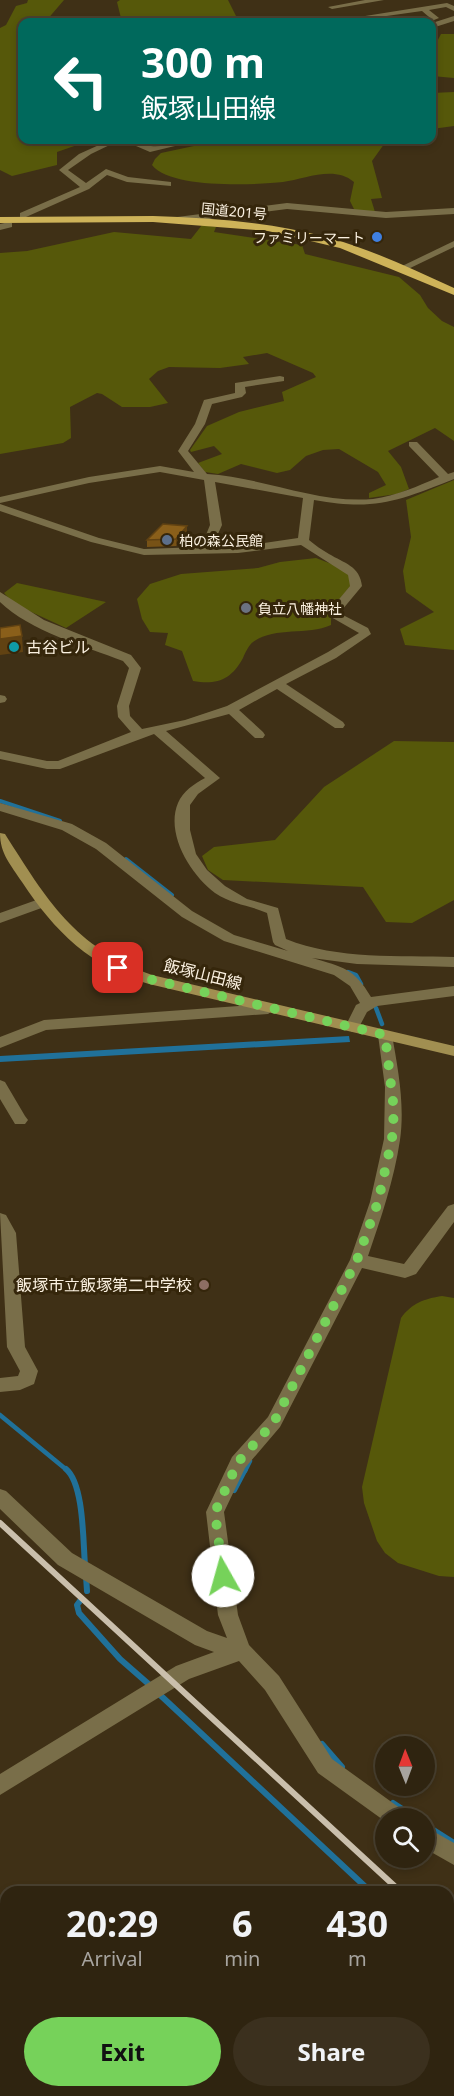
<!DOCTYPE html>
<html lang="en">
<head>
<meta charset="utf-8">
<style>
	:root { --surface:#2f2410; --page:#3b301e; --text:#f1f3f6; --muted:#a7a49f; --line:#4a4130; --accent:#76d25a }
	body { margin:0; font-family:"Noto Sans","Noto Sans JP",sans-serif; background:var(--page); color:var(--text); height:100vh; display:flex; flex-direction:column; font-size:22px; white-space:nowrap }
	* { box-sizing:border-box; margin:0 }
	p { font-size:20px; color:var(--muted) }
	.icon { flex:none; width:33px; height:33px; fill:none; stroke:currentColor; stroke-width:2; stroke-linecap:round; stroke-linejoin:round }
	.map { position:relative; flex:1; overflow:hidden }
	.details { position:absolute; left:0px; top:1886px; width:454px; height:212px; display:flex; flex-direction:column; background:var(--surface); border-radius:18px 18px 0 0; box-shadow:0 3px 9px #0003,0 0 0 2px var(--line) }
	.details>* { flex:none }
	.guide { position:absolute; left:18px; top:18px; width:418px; height:126px; border-radius:12px; box-shadow:0 3px 9px #0003,0 0 0 2px var(--line); background:#00695c; color:#fff; overflow:hidden }
	.needle { width:39px; rotate:359deg }
	.fabs { position:absolute; left:375px; top:1736px; display:grid; gap:12px }
	.fabs a { display:grid; place-items:center; width:60px; height:60px; border-radius:50%; background:var(--surface); box-shadow:0 3px 9px #0003,0 0 0 2px var(--line); font-size:30px }
	.pin { position:absolute; display:grid; place-items:center; width:51px; height:51px; color:#fff; margin:-26px; border-radius:12px; box-shadow:0 3px 9px #0006 }
	.me { position:absolute; width:66px; margin:-33px; rotate:353deg; stroke-linejoin:round; filter:drop-shadow(0 0 4px #0008) }
	.turn { display:flex; align-items:center; gap:21px; height:126px; padding:0 24px; font-size:27px }
	.turn .icon { width:78px; height:78px; stroke-width:2.5 }
	.turn b { display:block; font-size:42px; line-height:51px }
	.eta { display:flex; justify-content:space-evenly; align-items:center; height:102px; text-align:center }
	.eta b { font-size:36px; font-weight:700; line-height:42px }
	.cta { display:flex; gap:12px; margin-top:auto; padding:12px 24px }
	.cta a { flex:1; height:69px; border-radius:36px; background:var(--accent); color:#111; font-size:24px; font-weight:700; line-height:69px; text-align:center }
	.cta a+a { background:var(--page); color:var(--text) }
	.map>svg:first-child { display:block }
	.green { fill:#56580a }
	.water { fill:#20719a }
	.lines { fill:none; stroke-linecap:round; stroke-linejoin:round }
	.stream-far2 { stroke:#20719a; stroke-width:4 }
	.stream-far1 { stroke:#20719a; stroke-width:4.5 }
	.stream { stroke:#20719a; stroke-width:6 }
	.minor { fill:#796e49; fill-rule:evenodd }
	.tertiary { fill:#796e49; fill-rule:evenodd }
	.secondary { fill:#a18f51; fill-rule:evenodd }
	.trunk { fill:#ceb359; fill-rule:evenodd }
	.rail { stroke:#cabfac; stroke-width:6 }
	.wall { fill:#775216 }
	.shaded-wall { fill:#614212 }
	.building { fill:#8a5f1a; stroke:#614212; stroke-width:1.5 }
	.route { stroke:#76d25a; stroke-width:10; stroke-dasharray:0 18 }
	.shop-dot { fill:#3f7fe0; stroke:#35260b; stroke-width:2 }
	.service-dot { fill:#5c6f8a; stroke:#35260b; stroke-width:2 }
	.worship-dot { fill:#6b7280; stroke:#35260b; stroke-width:2 }
	.culture-dot { fill:#0f9aa8; stroke:#35260b; stroke-width:2 }
	.education-dot { fill:#8d6e63; stroke:#35260b; stroke-width:2 }
	.labels { text-anchor:middle; dominant-baseline:central; stroke-width:6; stroke-linejoin:round; paint-order:stroke }
	.far-street-label { font-size:14px; fill:#fbf1e1; stroke:#35260b }
	.far-poi-label { font-size:14px; fill:#fbf1e1; stroke:#35260b; text-anchor:start }
	.poi-label { font-size:16px; fill:#fbf1e1; stroke:#35260b; text-anchor:start }
	.street-label { font-size:16px; fill:#fbf1e1; stroke:#35260b }
</style>
</head>
<body>
<div class="map">
<svg width="454" height="2096" viewBox="0 0 454 2096">
	<rect width="100%" height="100%" fill="#3f3016"/>
	<path class="green" d="M28 0H64L46 21 22 22V140H84L83 143 57 152V165L12 176 0 170V28L6 25 16 6 27 3Z
		M120 0H228L239 22H122L117 2Z
		M441 34H454V78L432 76V51Z
		M454 92V126L432 129V93Z
		M222 140H387L372 161 382 198 371 199 375 212 355 211 350 201 354 182C334 165 305 179 283 182 255 185 170 189 152 165L155 159 161 153Z
		M202 225 216 227 214 232 302 245 305 254 399 277 420 295 428 308 442 321 454 327V441L435 428 388 451 401 467 409 489 397 494 369 498V493L386 485 378 472 339 449 323 450 306 456 290 470 277 473 241 464 218 474 205 472 198 463 222 454 214 446 191 452 190 450 207 426 239 412 284 401 282 392 316 377 313 373 267 353 243 357 249 364 220 368 169 367 158 371 149 379 168 403 150 407H122L102 394 97 393 70 407 71 438 63 443 0 454V253L27 251 114 232 191 239Z
		M454 480V650L405 645 400 629 434 612 406 592 403 571 411 537 406 500Z
		M316 558 342 568 351 578V585L331 610V625C307 636 275 626 253 642 249 645 245 653 243 658 231 680 217 685 193 681L182 651 165 645 168 633 150 632 142 619 137 599 150 584 181 574 258 568 280 562Z
		M17 583 106 602 66 628 14 604 4 593Z
		M394 741 454 742V900L412 923 386 922 363 887 223 880 208 870 202 856 214 847 275 840 324 787Z
		M442 1296 454 1298V1577L439 1576 398 1563 385 1553 377 1541 364 1503 362 1487 401 1318C412 1303 424 1299 442 1296Z"/>
	<path class="water" d="M349 1036 350 1042 0 1062V1056Z"/>
	<g class="lines">
		<path class="stream-far2" d="M0 801 60 821
			M126 859 172 895"/>
		<path class="stream-far1" d="M348 972 356 975 361 984
			M376 1008 382 1024
			M0 1415 68 1471
			M245 1471 250 1461"/>
		<path class="stream" d="M66 1469C84 1484 83 1542 85 1565
			M234 1490 245 1469
			M86 1576 87 1591
			M80 1601 77 1605 79 1613 120 1659 152 1687
			M158 1693 371 1892
			M322 1744 342 1767
			M393 1803 416 1818
			M424 1824 454 1843
			M448 1964 454 1969"/>
		<path class="minor" d="M365 0H384L332 9 328 7Z
			M447 3 454 6V11L446 7 429 10 439 18 429 22H419L429 17 422 11 344 22 340 20Z
			M454 16V21L432 28V23Z
			M110 140H120L91 154 68 170 86 183 106 169 128 177 171 182V186L127 182 107 175 89 189 26 217H20V213L80 187 59 170 79 154Z
			M122 140C133 139 140 145 151 146 167 148 184 138 200 140L150 152Z
			M287 203 386 212 454 208V214L386 218 287 209 177 223 173 220 177 217Z
			M9 222 12 223V227L0 230V224Z
			M280 376 284 377V381L245 387 246 393 242 397 212 404 205 424 188 451 207 474C261 477 318 504 373 499 396 496 418 486 439 477L409 446V442H417L448 474 454 472V479C398 501 376 511 314 500L309 540C315 545 322 550 329 554 344 563 360 566 362 586L342 610 343 615 368 628 371 634 336 658 286 684 343 722 345 725 343 728H335L277 689 239 710 263 732 265 735 263 738H255L229 714 166 731 220 778 198 794 190 805V830L196 854 207 870 225 886 247 899 278 908 286 939C338 960 399 955 454 957V967L357 964 312 958C343 967 354 968 371 997L454 986V996L377 1006 367 1012 357 1031 352 1032 345 1027 356 1005 360 1003 350 986 334 975 224 941 182 917 96 849 62 830 0 811V803L72 824 106 843 192 911 234 935 288 951 275 945 273 942 267 913C249 905 233 905 215 893 191 875 165 834 178 803 183 791 194 784 205 778L154 734 60 769H47L0 759V751L47 761H58L131 732 118 717 117 706 129 668 123 661C84 646 30 631 0 602V592L44 620 131 655 141 668 129 706 130 716 142 729 185 720 227 706 328 652 359 633 331 617 330 610 350 586 348 575 301 545 238 553 144 555 91 542 0 511V504L99 538 144 549 201 547 210 525 204 480 160 472 89 483 0 503V497L89 477 160 466 194 472 178 451 195 424 204 400 235 393V383ZM215 482 303 498 298 538 238 547H212L222 525Z
			M0 695 5 696 7 699 5 702 0 703Z
			M42 898 49 903 47 906 0 923V913Z
			M268 1004 275 1009 268 1014 46 1030 0 1048V1037L44 1020Z
			M385 1030 392 1035C398 1069 405 1105 400 1140 394 1180 381 1218 368 1256L404 1264 448 1206 454 1204V1222L416 1274 405 1278 362 1268 280 1427 245 1468 224 1512 238 1615 249 1645 279 1676 332 1759 404 1811 407 1818H386V1822L318 1773 265 1690 239 1661 189 1679 0 1795V1774L176 1666 214 1652 195 1645 58 1565 0 1509V1489L6 1491 72 1553 207 1631 227 1638 218 1615 206 1512 232 1457 268 1417 350 1260 370 1202 384 1139 385 1087 378 1035Z
			M0 1080 5 1082 25 1116 28 1120 25 1124H15L0 1099Z
			M0 1213 6 1215 16 1233 25 1347 38 1371 34 1384 20 1390 0 1392V1378L18 1376 20 1371 7 1347Z
			M424 1826 454 1843V1865L424 1848Z"/>
		<path class="tertiary" d="M454 241V247L406 270 398 268Z"/>
		<path class="secondary" d="M0 833 5 834C47 900 74 947 152 975L454 1046V1056L149 984C92 968 54 931 22 882 11 865 0 854 0 833Z"/>
		<path class="trunk" d="M153 216C211 218 270 222 326 237 371 249 412 269 454 288V295L340 248 268 231 153 222 0 223V217Z"/>
		<path class="rail" d="M0 1523 401 1892
			M448 1935 454 1940"/>
	</g>
	<path class="wall" d="M187 532 176 546 147 547V540Z"/>
	<path class="shaded-wall" d="M187 526V532L176 546V539Z
		M22 636 23 652 0 655V639Z"/>
	<path class="building" d="M163 524 187 526 176 539 147 540Z
		M20 625 22 636 0 639V628Z"/>
	<g class="lines">
		<path class="route" d="M118 968 149 979 385 1035 394 1110 392 1139 378 1202 357 1260 274 1422 238 1462 215 1512 223 1576"/>
	</g>
	<circle class="shop-dot" cx="377" cy="237" r="6"/>
	<circle class="service-dot" cx="167" cy="540" r="6"/>
	<circle class="worship-dot" cx="246" cy="608" r="6"/>
	<circle class="culture-dot" cx="14" cy="647" r="6"/>
	<circle class="education-dot" cx="204" cy="1285" r="6"/>
	<g class="labels">
		<g class="far-street-label">
			<text transform="translate(234 211) rotate(5)">国道201号</text>
		</g>
		<g class="far-poi-label">
			<text x="365" y="237" text-anchor="end">ファミリーマート</text>
			<text x="179" y="540">柏の森公民館</text>
			<text x="258" y="608">負立八幡神社</text>
		</g>
		<g class="poi-label">
			<text x="26" y="647">古谷ビル</text>
			<text x="192" y="1285" text-anchor="end">飯塚市立飯塚第二中学校</text>
		</g>
		<g class="street-label">
			<text transform="translate(203 974) rotate(14)">飯塚山田線</text>
		</g>
	</g>
</svg>
<div class="fabs">
<a><svg class="needle" viewBox="-14 -14 28 28"><path d="M0-13l5 13h-10z" fill="#e53935"/><path d="M0 13l5-13h-10z" fill="#a7a49f"/></svg></a>
<a><svg class="icon" aria-label="search" viewBox="0 0 24 24"><circle cx="10" cy="10" r="6"/><path d="M15 15l6 6"/></svg></a>
</div>
<div class="pin" style="left:118px;top:968px;background:#d93025"><svg class="icon" aria-label="arrive" viewBox="0 0 24 24"><path d="M6 21V4h12l-3 4 3 4H6"/></svg></div>
<svg class="me" style="left:223px;top:1576px" viewBox="-20 -20 40 40"><circle r="19" fill="#fff"/><path d="M0-13L10 11 0 6-10 11z" fill="#76d25a"/></svg>
<div class="guide">
<div class="turn"><svg class="icon" aria-label="left" viewBox="0 0 24 24"><path d="M17 20v-9H6M10 6l-5 5 5 5"/></svg><div><b>300 m</b>飯塚山田線</div></div>
</div>
<section class="details">
<div class="eta">
<div><b>20:29</b><p>Arrival</p></div>
<div><b>6</b><p>min</p></div>
<div><b>430</b><p>m</p></div>
</div>
<div class="cta"><a>Exit</a><a>Share</a></div>
</section>
</div>
</body>
</html>
